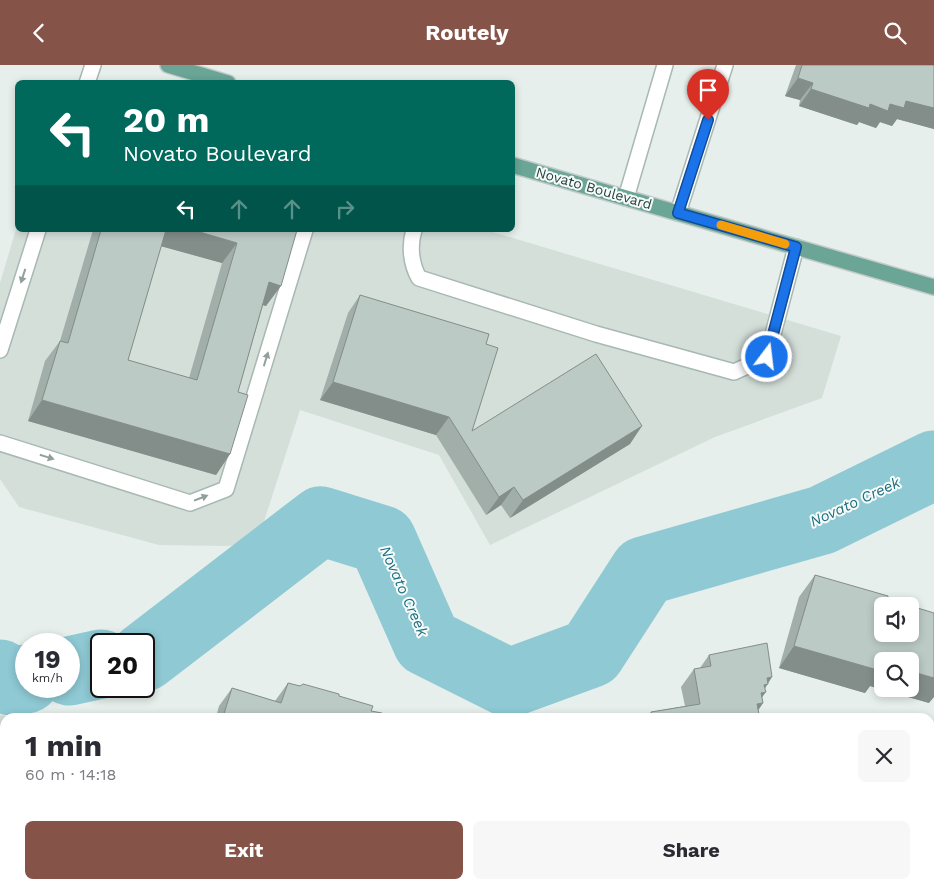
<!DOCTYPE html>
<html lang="en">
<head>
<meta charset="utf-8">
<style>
	:root { --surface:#fff; --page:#f7f7f7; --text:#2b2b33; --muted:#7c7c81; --accent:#855347 }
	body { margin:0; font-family:"Work Sans",sans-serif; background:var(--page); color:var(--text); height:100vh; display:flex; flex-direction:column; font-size:19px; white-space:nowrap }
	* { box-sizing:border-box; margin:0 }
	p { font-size:16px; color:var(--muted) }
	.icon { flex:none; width:28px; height:28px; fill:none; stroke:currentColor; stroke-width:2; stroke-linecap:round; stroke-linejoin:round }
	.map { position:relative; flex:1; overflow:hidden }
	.drawer { position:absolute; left:0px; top:648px; width:935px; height:176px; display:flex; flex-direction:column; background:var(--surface); border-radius:15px 15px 0 0; box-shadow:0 2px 8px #0003 }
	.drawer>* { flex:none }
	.hud { position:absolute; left:15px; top:15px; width:500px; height:152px; border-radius:8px; box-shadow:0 2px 8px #0003; background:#00695c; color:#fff; overflow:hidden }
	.fabs { position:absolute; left:874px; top:532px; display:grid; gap:10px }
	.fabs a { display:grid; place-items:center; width:45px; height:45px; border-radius:8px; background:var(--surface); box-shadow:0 2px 8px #0003; font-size:25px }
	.speed { position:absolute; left:15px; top:568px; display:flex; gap:10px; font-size:25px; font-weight:700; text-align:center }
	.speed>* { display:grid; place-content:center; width:65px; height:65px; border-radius:50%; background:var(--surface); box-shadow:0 2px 8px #0003; line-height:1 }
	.speed small { font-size:12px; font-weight:400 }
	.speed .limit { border:2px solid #111; border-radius:8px; background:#fff; color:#111 }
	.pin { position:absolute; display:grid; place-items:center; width:42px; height:42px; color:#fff; margin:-51px -21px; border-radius:50% 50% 50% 0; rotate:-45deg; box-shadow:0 0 5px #0007 }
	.pin .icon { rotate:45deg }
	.me { position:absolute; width:55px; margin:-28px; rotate:15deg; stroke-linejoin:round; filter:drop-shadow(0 0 4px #0008) }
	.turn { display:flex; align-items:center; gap:18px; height:105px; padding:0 25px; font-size:22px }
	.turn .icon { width:65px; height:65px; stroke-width:2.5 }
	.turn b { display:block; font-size:35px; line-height:42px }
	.lanes { display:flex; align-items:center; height:48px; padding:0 25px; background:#0003; justify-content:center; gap:25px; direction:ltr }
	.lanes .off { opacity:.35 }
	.round { display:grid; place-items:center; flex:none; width:52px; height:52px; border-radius:8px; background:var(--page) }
	.headline { display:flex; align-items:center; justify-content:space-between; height:85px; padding:0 25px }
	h1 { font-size:30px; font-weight:700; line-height:38px }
	.primary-button { display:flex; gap:10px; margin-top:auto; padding:10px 25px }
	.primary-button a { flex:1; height:58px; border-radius:8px; background:var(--accent); color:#fff; font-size:20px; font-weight:700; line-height:58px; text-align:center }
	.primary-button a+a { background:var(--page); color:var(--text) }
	header { display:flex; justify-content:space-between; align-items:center; height:65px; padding:0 25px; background:var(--accent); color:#fff; font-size:22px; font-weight:700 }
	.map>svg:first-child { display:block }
	.built { fill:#d4dfda }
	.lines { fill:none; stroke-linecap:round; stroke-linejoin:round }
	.river { stroke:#8ec9d4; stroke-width:69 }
	.minor-casing { stroke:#a8b8b2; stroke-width:18 }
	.major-casing { stroke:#c2cac8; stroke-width:18 }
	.minor { stroke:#fff; stroke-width:15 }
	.major { stroke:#6aa596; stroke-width:15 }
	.wall { fill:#a1aea9; fill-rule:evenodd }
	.shaded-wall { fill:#838d89 }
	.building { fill:#bbcac4; stroke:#838d89; fill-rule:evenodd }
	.oneway { fill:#92a09c }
	.route-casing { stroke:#114b97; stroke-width:12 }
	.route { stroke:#1a73e8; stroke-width:9 }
	.slow { stroke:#f59e0b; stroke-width:9 }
	.labels { text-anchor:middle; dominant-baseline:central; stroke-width:4; stroke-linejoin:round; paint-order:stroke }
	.street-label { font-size:14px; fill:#24423a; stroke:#f7fbf9 }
	.water-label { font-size:15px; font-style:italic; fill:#1c6f80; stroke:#f7fbf9 }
</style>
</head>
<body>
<header><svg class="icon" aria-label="back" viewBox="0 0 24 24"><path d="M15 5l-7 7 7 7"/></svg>Routely<svg class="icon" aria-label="search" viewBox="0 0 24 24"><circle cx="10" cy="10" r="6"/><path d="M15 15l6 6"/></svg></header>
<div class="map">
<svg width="934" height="823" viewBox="0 0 934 823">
	<rect width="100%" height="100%" fill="#e6efeb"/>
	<path class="built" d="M17 161 18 165H486L841 271 822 333 715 372 490 480 439 390 300 345 257 478 226 481 159 480 19 442 0 414V218Z
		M0 650 14 652H5V819H156L155 823H0Z"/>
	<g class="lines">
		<path class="river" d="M144 592 321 456 382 475 427 577 509 618 591 588 644 506 822 455 934 400
			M69 606 101 599
			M0 609 11 616 26 614"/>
		<defs>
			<path id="minor" d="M87 18 93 0
				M626 133 665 0
				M678 148 725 0
				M414 165C409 181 411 199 419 213L596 269 734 307 767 292 796 182
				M0 285 38 165
				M0 378 190 438 226 424 305 165
				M0 701H5
				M135 819V823
				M491 819 546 821 554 819"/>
			<path id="major" d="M168 0 228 18
				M512 100 934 222"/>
		</defs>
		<use href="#minor" class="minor-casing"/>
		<use href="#major" class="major-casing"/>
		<use href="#minor" class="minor"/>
		<use href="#major" class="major"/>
	</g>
	<path class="wall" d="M796 0H934V64L897 54 892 61 880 57 876 63 859 57 857 60 799 41 800 35 785 31Z
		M93 165H297L266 241 263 240 238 327 230 389 216 410 28 356 45 296 60 276ZM161 181 222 198 189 313 128 295Z
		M360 230 486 279 472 366 630 379 510 453 501 440 486 450 436 370 320 335 348 248Z
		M815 510 888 534 929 638 870 621 865 628 779 603 799 532Z
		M709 590 768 618 765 623 762 632 763 638 758 645 757 652H648L651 647 685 641 681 622 694 604 700 603Z
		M288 618 339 631 371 646 381 652H216L219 641 232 623 275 636Z
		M576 819H650L651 823H577Z"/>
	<path class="shaded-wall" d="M798 13 813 18 800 35 785 31Z
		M811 24 870 39H890L906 36 934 43V64L897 54 892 61 880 57 876 63 859 57 857 60 799 41Z
		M163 165H193L237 178 222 198 153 179Z
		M269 217 281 221 266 241 255 238Z
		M333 317 449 352 436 370 320 335Z
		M42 335 230 389 216 410 28 356Z
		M642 361 630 379 510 453 523 435Z
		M514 422 501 440 486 450 499 432Z
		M794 581 882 599V624H910V606L934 613V632L929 638 870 621 865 628 779 603Z
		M772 612 762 628 766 627 757 639 763 638 755 650 759 649 757 652H743L767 613Z
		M166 819H239L254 823H180Z"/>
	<path class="building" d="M802 0H934V43L906 36 904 43 890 39 888 46 870 39 869 43 811 24 813 18 798 13Z
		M101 165H166L128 295 197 315 237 178 193 165H297L281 221 269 217 238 327 248 330 230 389 42 335 60 276 68 278Z
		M360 230 489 269 486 279 498 283 472 366 596 289 642 361 523 435 514 422 499 432 449 352 333 317Z
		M815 510 888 531V534L934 548V613L910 606V596H882V600L881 606 794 581ZM882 541H910V569H882Z
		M767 578 772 612 767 613 768 619 764 620 766 627 761 628 763 638 757 639 759 649 743 652H652L651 647 700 639 694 604 711 601 709 590Z
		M288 618 300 621 303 619 339 629V631L373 641 371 646 382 648 381 652H223L232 623 281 638Z
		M0 758H5V819H118L119 823H0Z
		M239 819H386L384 823H254Z
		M592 819H650L651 823H593Z"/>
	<defs><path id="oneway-solid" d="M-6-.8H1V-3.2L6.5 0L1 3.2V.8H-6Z" transform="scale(1.25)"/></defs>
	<g class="oneway">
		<use href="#oneway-solid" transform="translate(23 211) rotate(108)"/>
		<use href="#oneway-solid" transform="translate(266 294) rotate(-73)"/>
		<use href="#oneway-solid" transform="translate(47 392) rotate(17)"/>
		<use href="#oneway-solid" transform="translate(201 433) rotate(-21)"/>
	</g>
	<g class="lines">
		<defs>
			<path id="route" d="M708 55 678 148 796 182 767 292"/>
		</defs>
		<use href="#route" class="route-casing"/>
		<use href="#route" class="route"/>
		<path class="slow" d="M721 160 785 179"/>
	</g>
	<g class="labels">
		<g class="street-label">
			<text transform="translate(594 123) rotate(16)">Novato Boulevard</text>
		</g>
		<g class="water-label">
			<text transform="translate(855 437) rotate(-25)">Novato Creek</text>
			<text transform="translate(404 526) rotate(66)">Novato Creek</text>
		</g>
	</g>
</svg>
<div class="fabs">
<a><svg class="icon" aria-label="sound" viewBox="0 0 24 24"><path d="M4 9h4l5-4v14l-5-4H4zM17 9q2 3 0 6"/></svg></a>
<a><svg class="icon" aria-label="search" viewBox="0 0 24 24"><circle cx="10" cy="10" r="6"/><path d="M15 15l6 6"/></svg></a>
</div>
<div class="speed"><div>19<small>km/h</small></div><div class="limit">20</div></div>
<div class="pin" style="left:708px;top:55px;background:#d93025"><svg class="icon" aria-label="arrive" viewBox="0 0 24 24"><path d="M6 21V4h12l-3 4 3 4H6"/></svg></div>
<svg class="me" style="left:767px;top:292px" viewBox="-20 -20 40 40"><circle r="17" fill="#1a73e8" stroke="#fff" stroke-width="3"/><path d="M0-11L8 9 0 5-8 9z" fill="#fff"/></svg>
<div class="hud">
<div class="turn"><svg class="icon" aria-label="left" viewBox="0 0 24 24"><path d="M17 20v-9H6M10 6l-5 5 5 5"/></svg><div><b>20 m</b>Novato Boulevard</div></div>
<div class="lanes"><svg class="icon" aria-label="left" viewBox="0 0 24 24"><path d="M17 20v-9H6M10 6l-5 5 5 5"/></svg><svg class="icon off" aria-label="ahead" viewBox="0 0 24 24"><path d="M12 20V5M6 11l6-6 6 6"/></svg><svg class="icon off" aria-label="ahead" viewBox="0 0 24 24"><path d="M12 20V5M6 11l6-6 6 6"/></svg><svg class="icon off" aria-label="right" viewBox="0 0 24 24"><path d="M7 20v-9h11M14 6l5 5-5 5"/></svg></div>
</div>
<section class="drawer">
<div class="headline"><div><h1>1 min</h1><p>60 m · 14:18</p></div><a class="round"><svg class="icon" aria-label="close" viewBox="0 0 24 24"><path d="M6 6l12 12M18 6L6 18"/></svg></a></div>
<div class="primary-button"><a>Exit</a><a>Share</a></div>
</section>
</div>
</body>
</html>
